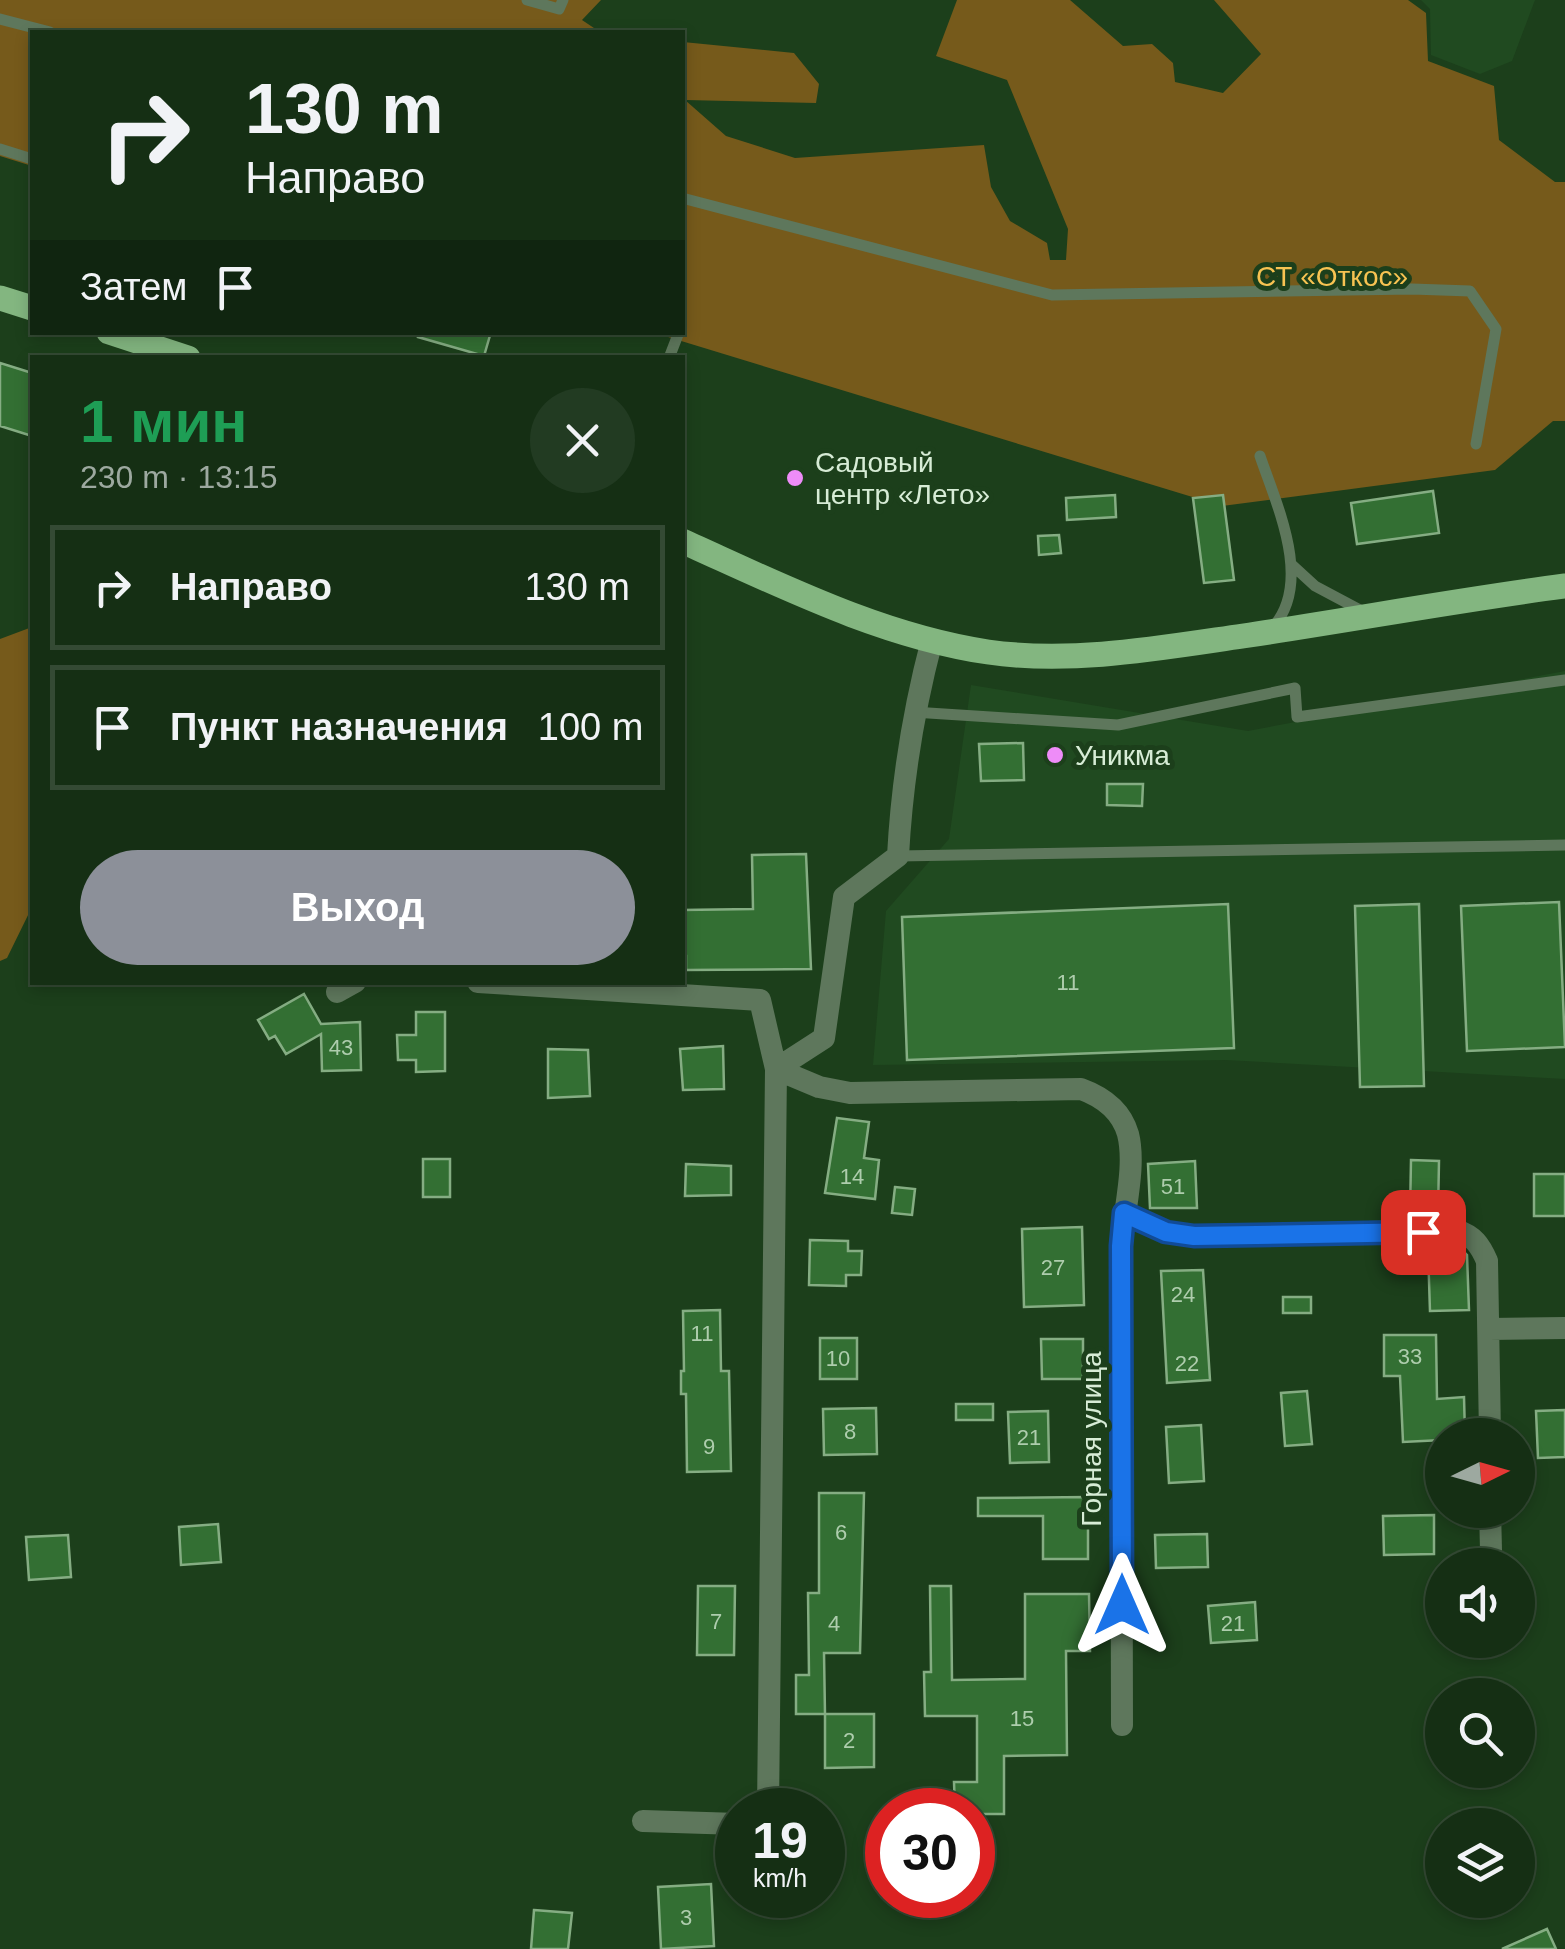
<!DOCTYPE html>
<html lang="ru">
<head>
<meta charset="utf-8">
<style>
	:root { --surface:#152f14; --page:#223b22; --text:#f1f3f6; --muted:#9da9a0; --line:#344a34; --accent:#8c9099 }
	body { margin:0; font-family:Helvetica,sans-serif; background:var(--page); color:var(--text); height:100vh; display:flex; flex-direction:column; font-size:38px; white-space:nowrap }
	* { box-sizing:border-box; margin:0 }
	p { font-size:32px; color:var(--muted) }
	.icon { flex:none; width:55px; height:55px; fill:none; stroke:currentColor; stroke-width:2; stroke-linecap:round; stroke-linejoin:round }
	.map { position:relative; flex:1; overflow:hidden }
	.panel { position:absolute; left:30px; top:355px; width:655px; height:630px; display:flex; flex-direction:column; background:var(--surface); border-radius:0px; box-shadow:0 5px 15px #0003,0 0 0 2px var(--line) }
	.panel>* { flex:none }
	.guide { position:absolute; left:30px; top:30px; width:655px; height:305px; border-radius:0px; box-shadow:0 5px 15px #0003,0 0 0 2px var(--line); background:#152f14; color:var(--text); overflow:hidden }
	.needle { width:65px; rotate:85deg }
	.tools { position:absolute; left:1425px; top:1418px; display:grid; gap:20px }
	.tools a { display:grid; place-items:center; width:110px; height:110px; border-radius:50%; background:var(--surface); box-shadow:0 5px 15px #0003,0 0 0 2px var(--line); font-size:50px }
	.speed { position:absolute; left:715px; top:1788px; display:flex; gap:20px; font-size:50px; font-weight:700; text-align:center }
	.speed>* { display:grid; place-content:center; width:130px; height:130px; border-radius:50%; background:var(--surface); box-shadow:0 5px 15px #0003,0 0 0 2px var(--line); line-height:1 }
	.speed small { font-size:25px; font-weight:400 }
	.speed .limit { border:15px solid #d22; background:#fff; color:#111 }
	.pin { position:absolute; display:grid; place-items:center; width:85px; height:85px; color:#fff; margin:-42px; border-radius:20px; box-shadow:0 5px 15px #0006 }
	.me { position:absolute; width:110px; margin:-55px; rotate:0deg; stroke-linejoin:round; filter:drop-shadow(0 0 8px #0008) }
	.turn { display:flex; align-items:center; gap:35px; height:210px; padding:0 50px; font-size:45px }
	.turn .icon { width:130px; height:130px; stroke-width:2.5 }
	.turn b { display:block; font-size:70px; line-height:85px }
	.then { display:flex; align-items:center; height:95px; padding:0 50px; background:#0003; gap:20px; font-size:38px }
	.round { display:grid; place-items:center; flex:none; width:105px; height:105px; border-radius:52px; background:var(--page) }
	.head { display:flex; align-items:center; justify-content:space-between; height:170px; padding:0 50px }
	h1 { font-size:60px; font-weight:600; line-height:75px; color:#1e9e55 }
	.primary-button { display:flex; gap:20px; margin-top:auto; padding:20px 50px }
	.primary-button a { flex:1; height:115px; border-radius:60px; background:var(--accent); color:#fff; font-size:40px; font-weight:600; line-height:115px; text-align:center }
	ul { padding:0; list-style:none }
	li { display:flex; align-items:center; gap:30px; height:125px; margin:0 20px 15px; padding:0 30px; border:5px solid var(--line); border-radius:0px }
	li div { flex:1 }
	li b { display:block; font-size:38px }
	li em { font-style:normal }
	.map>svg:first-child { display:block }
	.built { fill:#204a20 }
	.green { fill:#765a1b }
	.building { fill:#336f33; stroke:#85ad83; stroke-width:2.5 }
	.lines { fill:none; stroke-linecap:round; stroke-linejoin:round }
	.lane { stroke:#5e775c; stroke-width:11 }
	.street { stroke:#5e775c; stroke-width:22 }
	.primary { stroke:#83b680; stroke-width:25 }
	.route-casing { stroke:#114b97; stroke-width:25 }
	.route { stroke:#1a73e8; stroke-width:18 }
	.poi-dot { fill:#ee8cf8; stroke:#1c3f1b; stroke-width:4 }
	.labels { text-anchor:middle; dominant-baseline:central; stroke-width:10; stroke-linejoin:round; paint-order:stroke }
	.number-label { font-size:22px; fill:#aecdad }
	.park-label { font-size:28px; fill:#f7c352; stroke:#1c3f1b }
	.poi-label { font-size:28px; fill:#d7ecd6; stroke:#1c3f1b; text-anchor:start }
	.street-label { font-size:28px; fill:#d7ecd6; stroke:#1c3f1b }
</style>
</head>
<body>
<div class="map">
<svg width="1565" height="1949" viewBox="0 0 1565 1949">
	<rect width="100%" height="100%" fill="#1c3f1b"/>
	<path class="built" d="M1421 0H1535L1512 61 1480 74 1431 55 1430 9Z
		M1565 671V1079L1226 1060 873 1065 886 911 949 839 971 685 1248 731Z"/>
	<path class="green" d="M0 0H601L582 20 600 32H32V166L0 156Z
		M957 0H1070L1123 46 1152 44 1173 63 1175 82 1223 93 1261 54 1214 0H1408L1426 13 1428 61 1494 86 1499 140 1555 182H1565V421H1553L1495 470 1222 506 655 333 682 332 683 42 794 53 819 84 816 103 685 100 726 136 795 158 984 145 991 187 1010 221 1047 243 1050 260H1066L1068 229 1007 80 936 56Z
		M32 627V907L7 958 0 961V639Z"/>
	<path class="building" d="M419 332H491L484 356 418 337Z
		M0 363 32 373V436L0 426Z
		M1433 491 1439 533 1357 544 1351 503Z
		M1115 495 1116 517 1067 520 1066 498Z
		M1223 495 1234 580 1204 583 1193 498Z
		M1059 535 1061 553 1039 555 1038 536Z
		M1023 743 1024 780 981 781 979 744Z
		M1107 784H1143L1142 806 1107 805Z
		M806 854 811 969 686 970V956H682V910L753 909 752 855Z
		M1559 902 1565 1047 1467 1051 1461 906Z
		M1228 904 1234 1048 907 1060 902 917Z
		M1419 904 1424 1086 1360 1087 1355 906Z
		M304 994 321 1024 360 1022 361 1070 322 1071 321 1034 286 1054 275 1036 269 1039 258 1020Z
		M416 1012H445V1071L416 1072V1060H398L397 1035H416Z
		M723 1046 724 1089 683 1090 680 1049Z
		M548 1049 588 1050 590 1096 548 1098Z
		M837 1118 869 1122 864 1158 879 1160 875 1199 825 1193Z
		M423 1159H450V1197H423Z
		M1411 1160 1439 1161 1438 1214H1410Z
		M1195 1161 1197 1208H1150L1148 1164Z
		M686 1164 731 1166V1195L685 1196Z
		M1534 1174H1565V1216H1534Z
		M895 1187 915 1189 912 1215 892 1213Z
		M1082 1227 1084 1305 1024 1307 1022 1229Z
		M810 1240 848 1241V1251H862L861 1275H846V1286L809 1285Z
		M1461 1249 1467 1255 1469 1310 1430 1311 1428 1250Z
		M1203 1270 1210 1380 1167 1383 1161 1271Z
		M1283 1297H1311V1313H1283Z
		M720 1310 721 1371H729L731 1471 687 1472 686 1394H681V1371H684L683 1311Z
		M1384 1335H1436L1437 1399 1464 1397 1465 1435H1442V1440L1403 1442 1400 1376H1384Z
		M820 1338H857V1379H820Z
		M1041 1339H1083V1379H1042Z
		M1307 1391 1312 1444 1285 1446 1281 1393Z
		M956 1404H993V1420H956Z
		M876 1408 877 1454 824 1455 823 1409Z
		M1565 1410V1457L1538 1458 1536 1411Z
		M1048 1411 1049 1462 1010 1463 1008 1412Z
		M1201 1425 1204 1481 1169 1483 1166 1427Z
		M819 1493H864L860 1653H824L825 1714H796V1675H809L808 1593H819Z
		M1088 1497V1559H1043V1516H978V1498Z
		M1434 1515V1554L1384 1555 1383 1516Z
		M218 1524 221 1562 181 1565 179 1527Z
		M1207 1534 1208 1567 1156 1568 1155 1535Z
		M68 1535 71 1577 29 1580 26 1537Z
		M698 1586H735L734 1655H697Z
		M930 1586H951L952 1680 1025 1679V1594H1089L1090 1651H1066L1067 1755 1004 1756V1814H972V1810H955L954 1782H977V1716H925L924 1672H931Z
		M1255 1602 1257 1640 1211 1643 1208 1606Z
		M825 1714H874V1767L825 1768Z
		M711 1884 714 1946 661 1949 658 1887Z
		M534 1910 572 1913 568 1949H531Z
		M1547 1929 1556 1949H1502Z"/>
	<g class="lines">
		<path class="lane" d="M527 0 559 9 563 0
			M0 19 50 32
			M0 149 32 159
			M682 198 1052 295 1412 289 1470 291 1496 329 1476 444
			M669 358 679 332
			M1260 456C1277 506 1313 582 1273 627
			M1291 564 1315 586 1362 611
			M913 712 1118 725 1295 688 1297 717 1565 680
			M898 856 1565 845"/>
		<path class="street" d="M478 982 760 1000 776 1069 768 1810
			M337 992 355 982
			M776 1069 819 1087 850 1093 1081 1089C1103 1097 1121 1110 1128 1134 1137 1170 1121 1219 1121 1257 1121 1413 1122 1569 1122 1725
			M776 1069 824 1038 844 897 898 856C902 781 913 712 932 640
			M1124 1213 1166 1232 1194 1236 1456 1230C1474 1236 1480 1245 1487 1261L1490 1435
			M1489 1329 1565 1328
			M1490 1510 1491 1550
			M643 1821 738 1824"/>
		<path class="primary" d="M0 298 32 308
			M109 332 188 358
			M682 541C780 585 881 636 988 652 1072 664 1160 648 1243 636 1351 620 1458 600 1565 586"/>
	</g>
	<g class="lines">
		<defs>
			<path id="route" d="M1122 1605 1121 1246 1124 1213 1166 1232 1194 1236 1423 1232"/>
		</defs>
		<use href="#route" class="route-casing"/>
		<use href="#route" class="route"/>
	</g>
	<g class="poi-dot">
		<circle cx="795" cy="478" r="10"/>
		<circle cx="1055" cy="755" r="10"/>
	</g>
	<g class="labels">
		<g class="number-label">
			<text x="1068" y="982">11</text>
			<text x="341" y="1047">43</text>
			<text x="852" y="1176">14</text>
			<text x="1173" y="1186">51</text>
			<text x="1053" y="1267">27</text>
			<text x="1183" y="1294">24</text>
			<text x="702" y="1333">11</text>
			<text x="1410" y="1356">33</text>
			<text x="838" y="1358">10</text>
			<text x="1187" y="1363">22</text>
			<text x="850" y="1431">8</text>
			<text x="1029" y="1437">21</text>
			<text x="709" y="1446">9</text>
			<text x="841" y="1532">6</text>
			<text x="716" y="1621">7</text>
			<text x="834" y="1623">4</text>
			<text x="1233" y="1623">21</text>
			<text x="1022" y="1718">15</text>
			<text x="849" y="1740">2</text>
			<text x="686" y="1917">3</text>
		</g>
		<g class="park-label">
			<text x="1332" y="276">СТ «Откос»</text>
		</g>
		<g class="poi-label">
			<text x="815" y="462">Садовый<tspan x="815" dy="32">центр «Лето»</tspan></text>
			<text x="1075" y="755">Уникма</text>
		</g>
		<g class="street-label">
			<text transform="translate(1091 1439) rotate(-90)">Горная улица</text>
		</g>
	</g>
</svg>
<div class="tools">
<a><svg class="needle" viewBox="-14 -14 28 28"><path d="M0-13l5 13h-10z" fill="#e53935"/><path d="M0 13l5-13h-10z" fill="#9da9a0"/></svg></a>
<a><svg class="icon" aria-label="sound" viewBox="0 0 24 24"><path d="M4 9h4l5-4v14l-5-4H4zM17 9q2 3 0 6"/></svg></a>
<a><svg class="icon" aria-label="search" viewBox="0 0 24 24"><circle cx="10" cy="10" r="6"/><path d="M15 15l6 6"/></svg></a>
<a><svg class="icon" aria-label="layers" viewBox="0 0 24 24"><path d="M12 4l9 5-9 5-9-5zM3 14l9 5 9-5"/></svg></a>
</div>
<div class="speed"><div>19<small>km/h</small></div><div class="limit">30</div></div>
<div class="pin" style="left:1423px;top:1232px;background:#d93025"><svg class="icon" aria-label="arrive" viewBox="0 0 24 24"><path d="M6 21V4h12l-3 4 3 4H6"/></svg></div>
<svg class="me" style="left:1122px;top:1605px" viewBox="-20 -20 40 40"><path d="M0-17L14 15 0 8-14 15z" fill="#1a73e8" stroke="#fff" stroke-width="4"/></svg>
<div class="guide">
<div class="turn"><svg class="icon" aria-label="right" viewBox="0 0 24 24"><path d="M7 20v-9h11M14 6l5 5-5 5"/></svg><div><b>130 m</b>Направо</div></div>
<div class="then">Затем<svg class="icon" aria-label="arrive" viewBox="0 0 24 24"><path d="M6 21V4h12l-3 4 3 4H6"/></svg></div>
</div>
<section class="panel">
<div class="head"><div><h1>1 мин</h1><p>230 m · 13:15</p></div><a class="round"><svg class="icon" aria-label="close" viewBox="0 0 24 24"><path d="M6 6l12 12M18 6L6 18"/></svg></a></div>
<ul>
<li><svg class="icon" aria-label="right" viewBox="0 0 24 24"><path d="M7 20v-9h11M14 6l5 5-5 5"/></svg><div><b>Направо</b></div><em>130 m</em></li>
<li><svg class="icon" aria-label="arrive" viewBox="0 0 24 24"><path d="M6 21V4h12l-3 4 3 4H6"/></svg><div><b>Пункт назначения</b></div><em>100 m</em></li>
</ul>
<div class="primary-button"><a>Выход</a></div>
</section>
</div>
</body>
</html>
